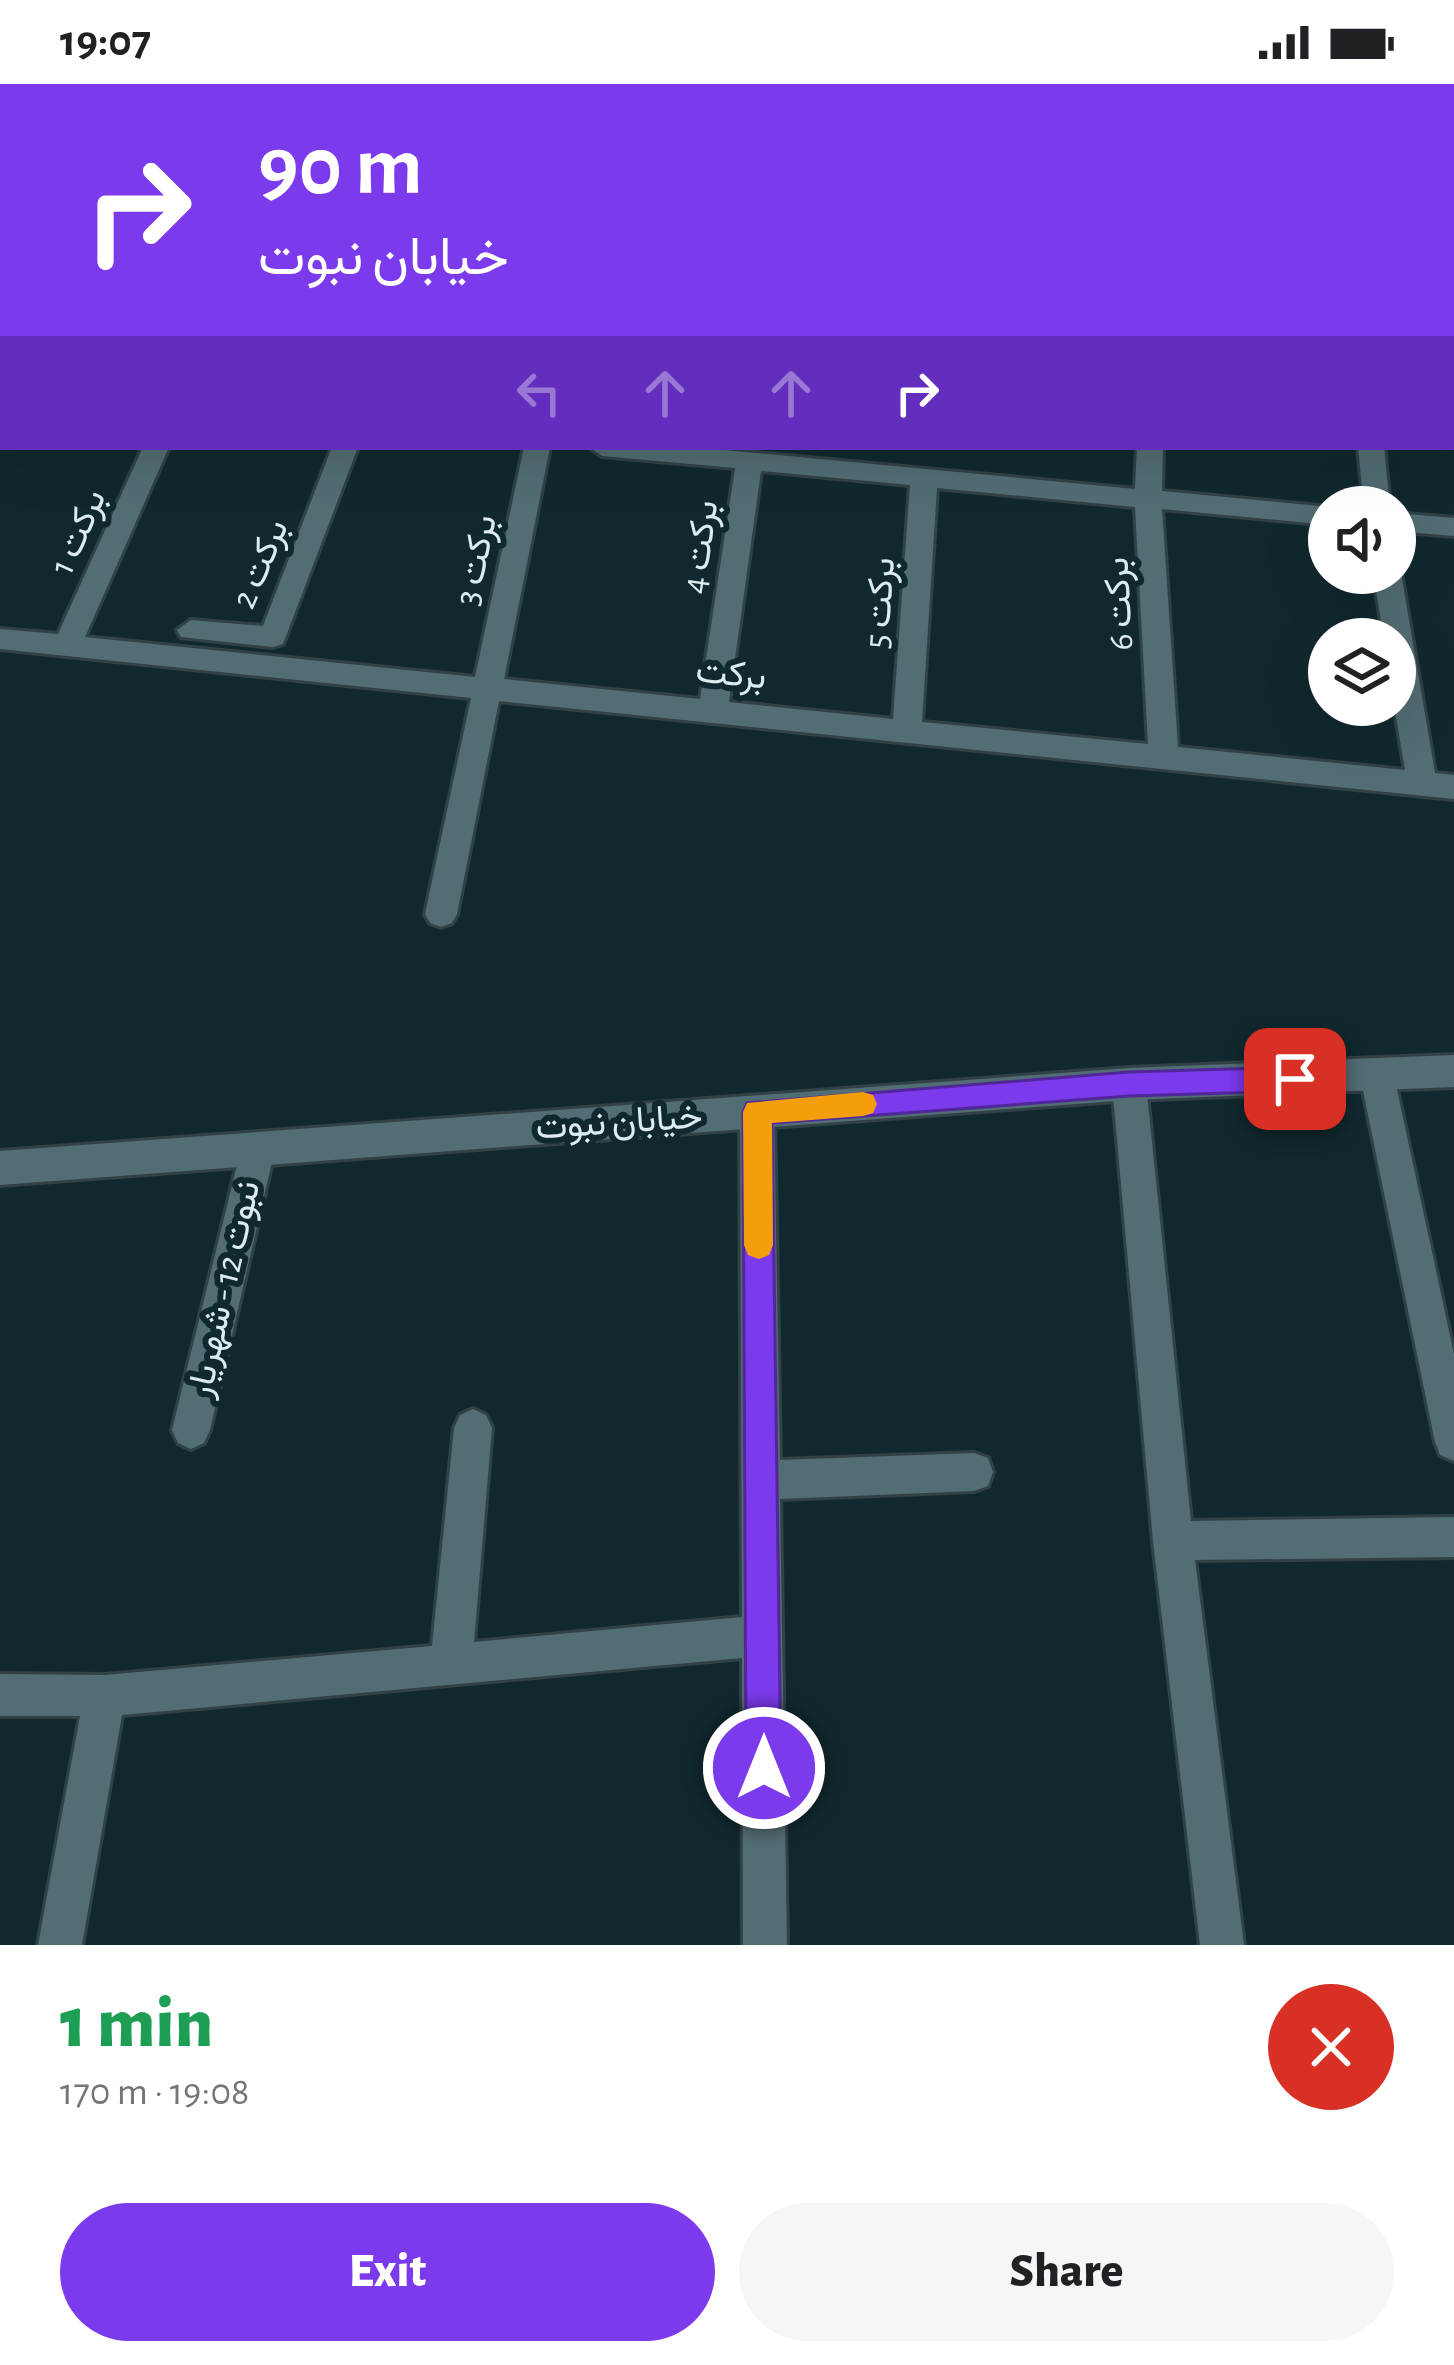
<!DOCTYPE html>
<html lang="en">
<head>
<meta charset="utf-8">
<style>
	:root { --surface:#fff; --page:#f6f6f6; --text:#202124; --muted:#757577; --accent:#7c3aed }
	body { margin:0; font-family:"Alegreya Sans",Vazirmatn,sans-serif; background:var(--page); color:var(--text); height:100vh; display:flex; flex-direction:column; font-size:45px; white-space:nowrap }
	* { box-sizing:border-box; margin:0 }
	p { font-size:39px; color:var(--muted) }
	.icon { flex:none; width:66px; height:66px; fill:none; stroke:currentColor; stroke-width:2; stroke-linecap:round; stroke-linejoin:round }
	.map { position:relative; height:1861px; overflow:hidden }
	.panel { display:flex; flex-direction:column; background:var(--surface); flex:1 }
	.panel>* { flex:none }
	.banner { position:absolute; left:0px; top:0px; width:1455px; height:366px; box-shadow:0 12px 48px #0002; background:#7c3aed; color:#fff; overflow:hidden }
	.buttons { position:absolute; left:1308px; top:402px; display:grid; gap:24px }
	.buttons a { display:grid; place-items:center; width:108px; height:108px; border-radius:50%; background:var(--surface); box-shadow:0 12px 48px #0002; font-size:60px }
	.pin { position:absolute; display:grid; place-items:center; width:102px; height:102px; color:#fff; margin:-51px; border-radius:24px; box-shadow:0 6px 18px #0006 }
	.me { position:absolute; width:132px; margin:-66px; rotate:0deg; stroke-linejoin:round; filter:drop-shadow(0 0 9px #0008) }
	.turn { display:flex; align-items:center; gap:42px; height:252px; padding:0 60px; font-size:54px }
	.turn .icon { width:156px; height:156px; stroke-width:2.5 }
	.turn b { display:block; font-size:84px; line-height:102px }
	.lanes { display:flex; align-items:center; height:114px; padding:0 60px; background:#0003; justify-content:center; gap:60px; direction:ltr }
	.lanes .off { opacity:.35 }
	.round { display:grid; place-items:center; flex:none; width:126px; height:126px; border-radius:63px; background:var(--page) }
	.headline { display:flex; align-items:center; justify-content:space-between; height:204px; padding:0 60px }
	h1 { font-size:72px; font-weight:800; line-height:90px; color:#1e9e55 }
	.button { display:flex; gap:24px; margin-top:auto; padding:24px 60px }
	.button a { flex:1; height:138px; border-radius:72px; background:var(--accent); color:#fff; font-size:48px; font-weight:800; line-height:138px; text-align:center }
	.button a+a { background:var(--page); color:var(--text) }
	.status { display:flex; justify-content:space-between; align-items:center; height:84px; padding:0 60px; background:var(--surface); direction:ltr }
	.status svg { height:33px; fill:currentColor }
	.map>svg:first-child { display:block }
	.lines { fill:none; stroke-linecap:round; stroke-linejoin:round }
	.minor-casing { stroke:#314247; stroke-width:6 }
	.tertiary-casing { stroke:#314247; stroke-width:6 }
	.minor { fill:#526d74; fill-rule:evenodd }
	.tertiary { fill:#526d74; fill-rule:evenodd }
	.route { fill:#7c3aed; stroke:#51269a; stroke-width:3 }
	.slow { fill:#f59e0b }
	.labels { text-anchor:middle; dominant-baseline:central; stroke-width:12; stroke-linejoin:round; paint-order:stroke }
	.street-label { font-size:36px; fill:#ddecf0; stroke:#10292f }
</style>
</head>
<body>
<div class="status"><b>19:07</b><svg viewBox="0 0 49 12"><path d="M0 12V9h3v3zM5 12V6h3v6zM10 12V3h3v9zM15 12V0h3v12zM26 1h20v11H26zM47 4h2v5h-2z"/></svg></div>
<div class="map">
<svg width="1454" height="1861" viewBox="0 0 1454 1861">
	<rect width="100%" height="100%" fill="#10292f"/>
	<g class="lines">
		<defs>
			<path id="minor" d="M148 0H179L181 3H147Z
				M310 0H332L308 3Z
				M470 0H492L468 3Z
				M632 0H654L631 3Z
				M786 0H808L785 3Z
				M1108 0H1130V3H1108Z
				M1263 0H1285V3H1263Z
				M1401 0H1423V3H1401Z
				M1452 135H1454V149H1452Z
				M143 363H169L85 553 475 593 524 363H550L504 595 700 615 735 384 602 372 589 363H694L1135 405 1137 363H1163L1162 407 1330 423 1329 441 1162 425 1178 663 1405 686 1394 621 1395 555H1384L1373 489H1395V482L1401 489 1435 689 1454 691V715L499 617 457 830 452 839 441 843 430 839 425 830 471 614 0 565V545L58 550ZM761 387 910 401 893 635 729 618ZM937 404 1135 423 1148 660 922 638Z
				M332 363H358L283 560 273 563 181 553 177 546 191 536 263 542Z
				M1358 363H1384L1390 423H1364Z
				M1395 429 1454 434V452L1395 447Z
				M1377 977 1389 982 1394 992 1454 1270V1377L1440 1371 1435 1358 1360 992 1365 982Z
				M1129 985 1141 990 1146 1000 1191 1437 1454 1433V1473L1195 1476 1244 1861H1200L1153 1457 1112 1000 1117 990Z
				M757 1013 769 1017 774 1028 780 1376 974 1369 988 1374 993 1388 988 1402 974 1407 780 1415 787 1861H743L742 1574 122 1631 82 1861H38L80 1632H0V1590L105 1591 432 1562 454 1344 460 1331 473 1325 486 1331 492 1344 474 1558 742 1533 740 1028 745 1017Z
				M258 1050 270 1054 275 1065 210 1346 204 1359 191 1365 178 1359 172 1346 241 1065 246 1054Z"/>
			<path id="tertiary" d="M1454 971V1003L1129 1016 0 1101V1067L1129 984Z"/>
		</defs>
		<use href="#minor" class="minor-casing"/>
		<use href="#tertiary" class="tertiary-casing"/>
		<use href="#minor" class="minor"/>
		<use href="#tertiary" class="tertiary"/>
	</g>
	<path class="route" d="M1295 983 1305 986 1309 995 1305 1003 1295 1007 1129 1012 772 1039 781 1684 776 1697 764 1702 751 1697 746 1684 743 1028 747 1019 1129 988Z"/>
	<path class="slow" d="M863 1008 873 1011 877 1020 873 1029 863 1032 772 1039 773 1161 769 1171 759 1175 748 1171 744 1161 743 1028 747 1019Z"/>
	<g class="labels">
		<g class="street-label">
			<text transform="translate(78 448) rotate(-66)">برکت 1</text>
			<text transform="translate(700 463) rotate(-82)">برکت 4</text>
			<text transform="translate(476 476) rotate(-78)">برکت 3</text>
			<text transform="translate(260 480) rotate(-67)">برکت 2</text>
			<text transform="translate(880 519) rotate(-86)">برکت 5</text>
			<text transform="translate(1119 520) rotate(-93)">برکت 6</text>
			<text transform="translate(731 590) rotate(6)">برکت</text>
			<text transform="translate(619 1038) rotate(-4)">خیابان نبوت</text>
			<text transform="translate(224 1205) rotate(-77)">نبوت 12 - شهریار</text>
		</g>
	</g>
</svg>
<div class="buttons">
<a><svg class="icon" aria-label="sound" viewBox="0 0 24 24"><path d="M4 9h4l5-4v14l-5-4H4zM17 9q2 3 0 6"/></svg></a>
<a><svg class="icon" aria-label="layers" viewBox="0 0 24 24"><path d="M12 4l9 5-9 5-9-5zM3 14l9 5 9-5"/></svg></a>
</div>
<div class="pin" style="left:1295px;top:995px;background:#d93025"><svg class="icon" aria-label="arrive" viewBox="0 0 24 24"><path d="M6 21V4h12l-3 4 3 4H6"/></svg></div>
<svg class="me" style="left:764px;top:1684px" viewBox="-20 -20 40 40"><circle r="17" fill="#7c3aed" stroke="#fff" stroke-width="3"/><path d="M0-11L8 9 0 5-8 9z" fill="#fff"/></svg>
<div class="banner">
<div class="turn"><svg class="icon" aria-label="right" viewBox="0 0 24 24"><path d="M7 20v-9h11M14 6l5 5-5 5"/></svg><div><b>90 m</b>خیابان نبوت</div></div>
<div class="lanes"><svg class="icon off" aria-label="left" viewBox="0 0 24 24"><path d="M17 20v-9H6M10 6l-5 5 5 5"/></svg><svg class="icon off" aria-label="ahead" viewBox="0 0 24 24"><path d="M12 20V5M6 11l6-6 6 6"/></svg><svg class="icon off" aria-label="ahead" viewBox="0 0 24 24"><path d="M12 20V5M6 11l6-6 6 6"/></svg><svg class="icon" aria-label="right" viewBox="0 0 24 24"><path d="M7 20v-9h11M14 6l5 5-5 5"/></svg></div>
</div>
</div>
<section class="panel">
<div class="headline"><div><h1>1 min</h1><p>170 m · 19:08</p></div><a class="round" style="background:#d93025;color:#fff"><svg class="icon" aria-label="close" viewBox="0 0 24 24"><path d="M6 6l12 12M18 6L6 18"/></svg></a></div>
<div class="button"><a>Exit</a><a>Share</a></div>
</section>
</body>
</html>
